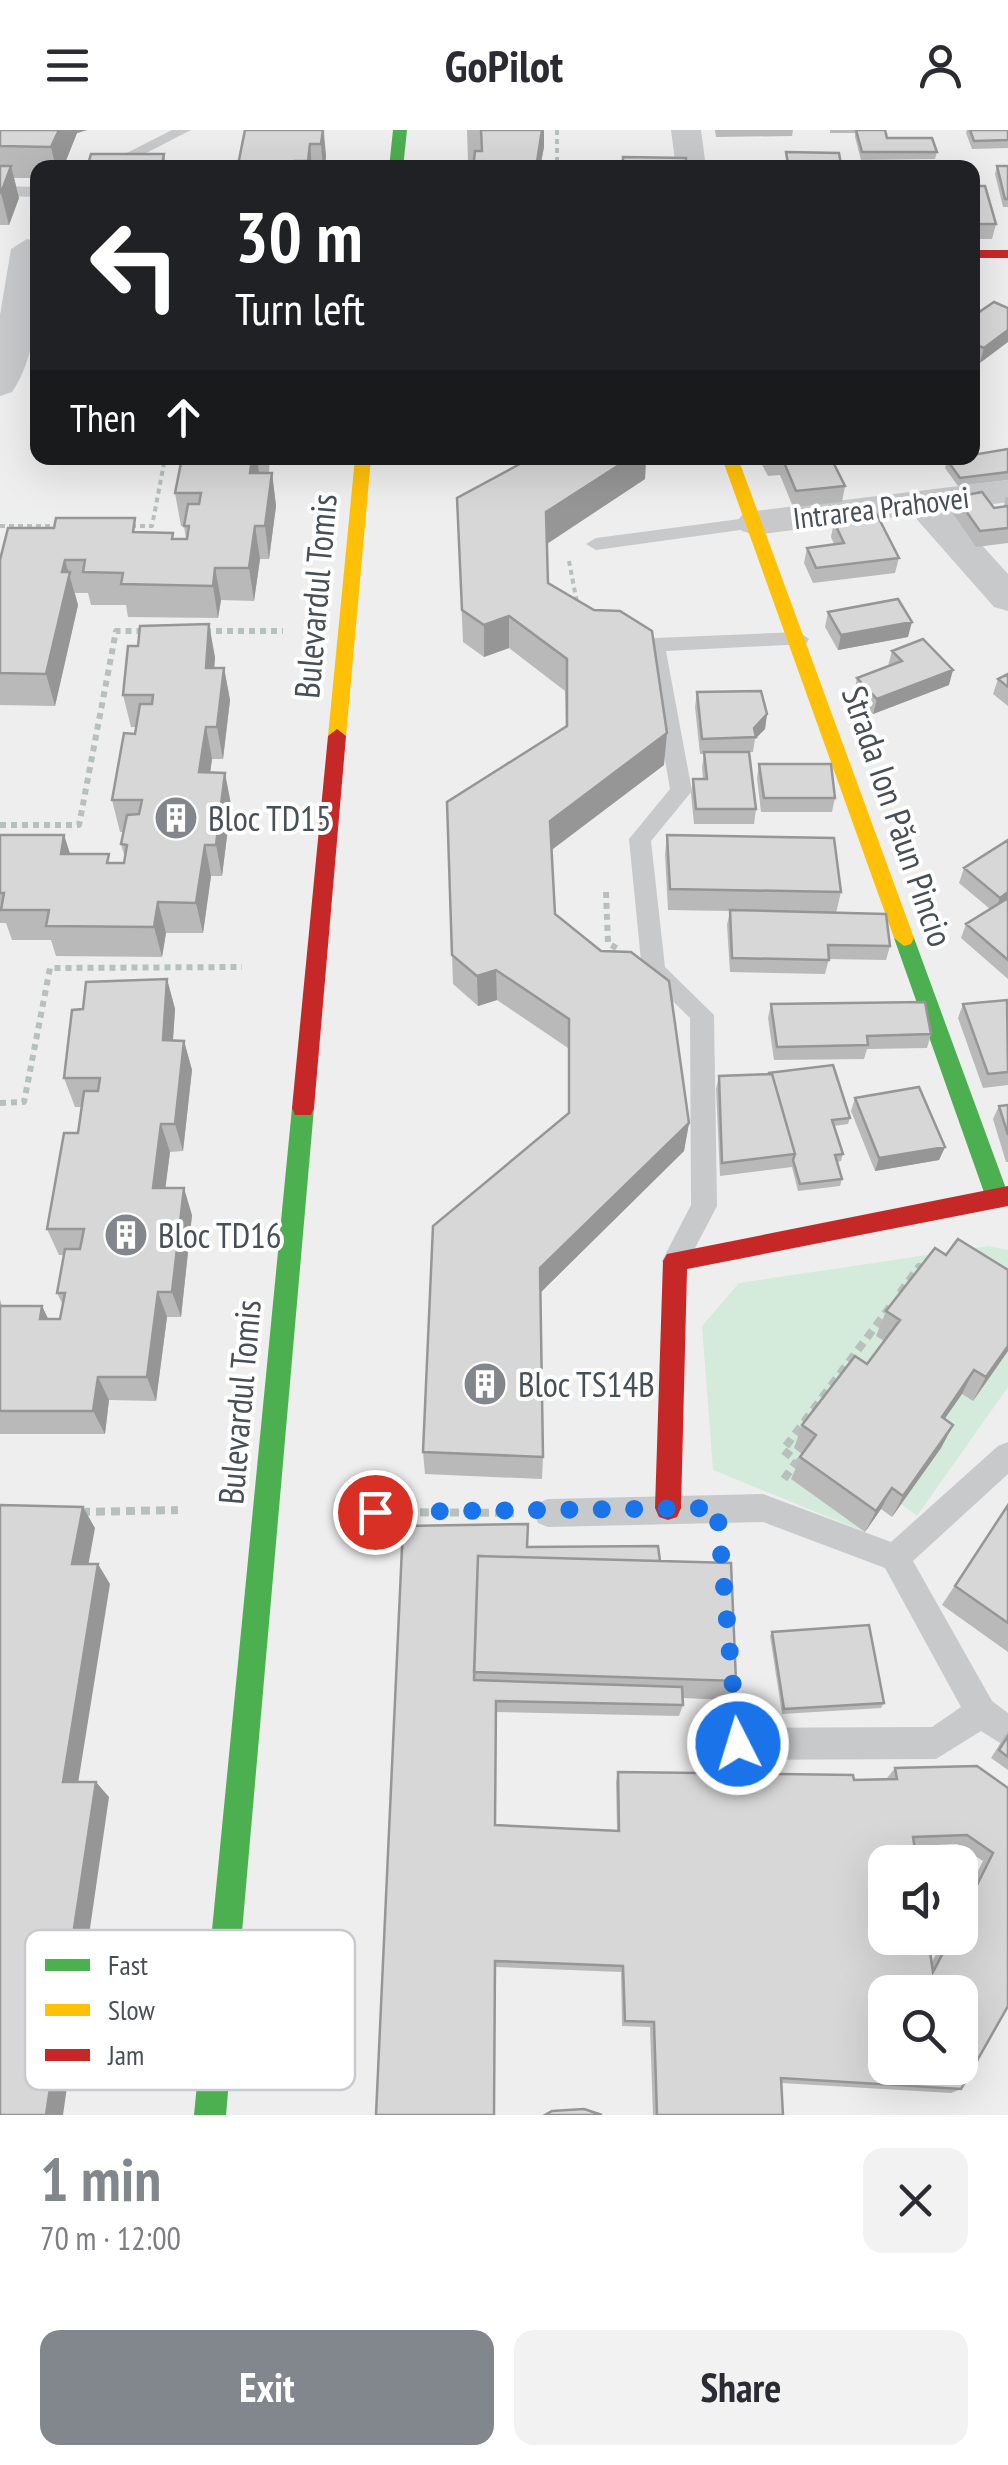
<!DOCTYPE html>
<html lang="en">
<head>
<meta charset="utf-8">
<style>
	:root { --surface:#fff; --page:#f2f2f3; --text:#2b2b33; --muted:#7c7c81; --accent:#81878c }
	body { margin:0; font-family:"PT Sans Narrow",sans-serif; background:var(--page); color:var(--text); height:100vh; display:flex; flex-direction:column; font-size:38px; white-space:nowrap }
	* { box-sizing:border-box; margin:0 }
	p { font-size:32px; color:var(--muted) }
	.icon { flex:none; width:55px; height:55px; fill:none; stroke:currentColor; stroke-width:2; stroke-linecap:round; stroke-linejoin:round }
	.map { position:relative; height:1985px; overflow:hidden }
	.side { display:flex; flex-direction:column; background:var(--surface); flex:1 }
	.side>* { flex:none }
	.guide { position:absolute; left:30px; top:30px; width:950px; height:305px; border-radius:20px; box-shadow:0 10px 40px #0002; background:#202124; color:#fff; overflow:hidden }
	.tools { position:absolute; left:868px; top:1715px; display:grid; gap:20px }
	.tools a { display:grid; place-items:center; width:110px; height:110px; border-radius:20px; background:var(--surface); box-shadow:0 10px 40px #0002; font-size:50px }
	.pin { position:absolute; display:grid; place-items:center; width:85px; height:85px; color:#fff; margin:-42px; border:5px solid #fff; border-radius:50%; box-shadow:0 2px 10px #0007 }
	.me { position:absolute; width:110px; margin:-55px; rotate:355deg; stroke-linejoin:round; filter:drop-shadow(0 0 8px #0008) }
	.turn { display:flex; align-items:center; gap:35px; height:210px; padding:0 40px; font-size:45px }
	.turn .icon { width:130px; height:130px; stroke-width:2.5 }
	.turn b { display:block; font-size:70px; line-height:85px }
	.then { display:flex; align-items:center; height:95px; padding:0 40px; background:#0003; gap:20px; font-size:38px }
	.round { display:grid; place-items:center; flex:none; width:105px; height:105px; border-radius:20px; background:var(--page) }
	.headline { display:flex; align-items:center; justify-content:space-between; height:170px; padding:0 40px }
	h1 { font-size:60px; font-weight:700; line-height:75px; color:var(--accent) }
	.primary-button { display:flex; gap:20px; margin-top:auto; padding:20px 40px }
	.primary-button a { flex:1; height:115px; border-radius:20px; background:var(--accent); color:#fff; font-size:40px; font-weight:700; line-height:115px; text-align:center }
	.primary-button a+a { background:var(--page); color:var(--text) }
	header { display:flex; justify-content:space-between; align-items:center; height:130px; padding:0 40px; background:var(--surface); font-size:45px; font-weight:700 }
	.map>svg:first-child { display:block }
	.green { fill:#d4ebdc }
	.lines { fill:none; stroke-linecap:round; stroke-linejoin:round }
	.path-far2 { stroke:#b7c0bd; stroke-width:4; stroke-dasharray:5 4; stroke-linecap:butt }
	.path-far1 { stroke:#b7c0bd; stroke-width:6; stroke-dasharray:6 5; stroke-linecap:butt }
	.path { stroke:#b7c0bd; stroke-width:8; stroke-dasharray:9 6; stroke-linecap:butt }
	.lane { fill:#c8c9cb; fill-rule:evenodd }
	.street { fill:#c8c9cb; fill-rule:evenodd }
	.fast { fill:#4caf50; fill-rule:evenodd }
	.slow { fill:#ffc107; fill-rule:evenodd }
	.jam { fill:#c62828; fill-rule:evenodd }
	.wall { fill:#b9b9ba; fill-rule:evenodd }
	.shaded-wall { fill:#969697 }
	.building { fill:#d7d7d8; stroke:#969697; stroke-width:2.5; fill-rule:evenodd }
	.route { stroke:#1a73e8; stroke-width:18; stroke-dasharray:0 32.4 }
	.labels { text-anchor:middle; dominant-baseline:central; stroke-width:8; stroke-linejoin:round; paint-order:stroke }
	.far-street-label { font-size:30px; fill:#475058; stroke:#fff }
	.street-label { font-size:35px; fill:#475058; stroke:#fff }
	.poi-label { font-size:35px; fill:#475058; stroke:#fff; text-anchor:start }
	.key { fill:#fff; stroke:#c8cacd; stroke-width:2.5 }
	.key-label { font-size:28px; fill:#475058 }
</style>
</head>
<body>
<header><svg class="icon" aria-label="menu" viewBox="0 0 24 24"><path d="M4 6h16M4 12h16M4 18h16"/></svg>GoPilot<svg class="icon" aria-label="person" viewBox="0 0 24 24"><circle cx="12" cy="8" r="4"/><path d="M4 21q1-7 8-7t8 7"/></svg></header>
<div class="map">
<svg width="1008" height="1985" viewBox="0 0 1008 1985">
	<rect width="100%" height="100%" fill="#eee"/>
	<path class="green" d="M988 1116 1008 1120V1174L877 1206 889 1215 794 1318 808 1328 865 1402 713 1340 702 1196 739 1153Z
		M1008 1221V1257L917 1386 901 1374 929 1310 962 1264 973 1270Z"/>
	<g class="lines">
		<path class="path-far2" d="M557 0V38
			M0 396H59
			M131 396H152L165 328
			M569 431 578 478"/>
		<path class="path-far1" d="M205 501H283
			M0 695H79L116 501H148
			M606 762 608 813 618 819
			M0 973 24 972 50 838 242 837"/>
		<path class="path" d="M900 1163 919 1137 924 1140
			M784 1349 797 1331 783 1320 890 1177
			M81 1382 178 1380
			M375 1382 514 1383"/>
		<path class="lane" d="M172 0H191L117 38H97Z
			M0 56 38 57V67L0 66Z
			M755 387 762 389V397L596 420 586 414 596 408Z
			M799 502 809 509 806 514 666 521 692 661 651 711 665 837 714 885 717 1076 684 1139 675 1143 666 1139 662 1131 691 1075 690 888 642 841 629 709 670 659 645 515 655 508Z
			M1008 1312V1344L913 1431 992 1571 1008 1583V1618L981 1601 936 1629 737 1630 726 1625 721 1614 726 1603 737 1598 932 1597 961 1577 885 1438 763 1392 548 1397 538 1393 534 1383 538 1373 548 1369 763 1364 891 1412 998 1316Z"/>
		<path class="street" d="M671 0H701L706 38H676Z
			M27 109 38 112C38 158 40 223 12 262L0 266V185L11 119Z
			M1008 350V372L950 380 1008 444V481L994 477 913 385 755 405 742 401 736 393 742 385 755 381Z"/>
		<path class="fast" d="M393 0H407L403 38H389Z
			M904 800 914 808 1008 1064 1006 1075 998 1078 990 1075 986 1068 894 808Z
			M303 969 311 971 314 978 226 1985H194L292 978 295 971Z"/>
		<path class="slow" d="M355 328H371L346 606 337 613 328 606Z
			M722 328H738L914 808 911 814 904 816 894 808Z"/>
		<path class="jam" d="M972 120H1008V128H972Z
			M337 599 346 606 314 978 311 985H295L292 978 328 606Z
			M1008 1056V1076L687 1139 681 1378 677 1387 668 1390 659 1387 655 1378 663 1131 667 1124Z"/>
	</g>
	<path class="wall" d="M0 0H87L77 3 63 38H38V48H14L19 68 9 95H0Z
		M245 0H324L326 26 325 38H87L164 24 166 35H238Z
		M467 0H544V17L540 38H473L474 31H468Z
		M715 0H793L792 6 716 7Z
		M830 0H885L887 8 937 22 935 29 861 30 855 7V3H830Z
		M967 0H1008V18L972 19 966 3Z
		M786 22 841 35V38H786Z
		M997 36H1008V77H1003L995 44Z
		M972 56 996 94 992 109H972Z
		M1008 178 980 233 972 230V187Z
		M1008 319V350L958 356 945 338 947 330Z
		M182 328H270L269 342 259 343H272L276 376 269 429H260L254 471 221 470 218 488 128 487 126 475H91L88 463H75L78 475 55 576 0 575V430L138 402 174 409H186L184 396H181L175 363Z
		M531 328H646L645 349 547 414 548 453 664 635 551 720 555 784 689 993 684 1021 541 1162 543 1327 542 1349 425 1344 423 1322 568 984V918L497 870 478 876 453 854 447 672 566 597 565 561 509 518 484 527 463 512 457 368Z
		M761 328H831L845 356 842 372 793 377 780 345 768 346 760 331Z
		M956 367 994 378 1005 377 1004 375 1006 367H1008V413L976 417 952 382Z
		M844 383 899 428 895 443 813 453 804 433 807 418 834 414 831 407 834 392 842 391Z
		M828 482 908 507 838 520 825 497Z
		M892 521 949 555 873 584 854 563 857 548 888 536Z
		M215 527 214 538H224L230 570 223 629H212L210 642 231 674 222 746H211L203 803H166L162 827 56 826 51 810H12L6 793H0V705H64L70 724 111 733H124L125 728 121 714 124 702H120L112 670 136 597H131L123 565Z
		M1008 544V576L993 564 998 549Z
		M697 562 767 584 765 599 755 609 753 622H741L756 679 754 694H694L691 664 693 649H703L702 637 704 624H700L695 577Z
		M759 634 835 668 832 682H761L757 648Z
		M667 705 841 762 836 783 890 816 886 830 829 829 825 844 730 842 727 795 730 781 668 780 665 725Z
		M1008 710V849L961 808 966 794 990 779 959 753 964 738Z
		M167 849 175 879 173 910 184 911 192 940 183 1021 170 1022 165 1058 192 1085 181 1187H167L156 1271 109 1270 105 1304H0V1169L2 1176H42L48 1189H60L63 1175 57 1163 64 1125H59L47 1099 78 1003 82 977H75L64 948 83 879Z
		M1008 873V955L983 958 958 888 963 874Z
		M771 874 931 904 927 918 867 919 864 929 774 930 768 888Z
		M719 946 850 988 848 994 834 996 843 1024 841 1031 837 1032 842 1049 840 1056 798 1061 792 1037 720 1046 716 959Z
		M855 968 945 1017 939 1030 875 1041 851 981Z
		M1008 975V1032H1006L993 989 999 976Z
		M886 1181 1008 1221 973 1271 962 1264 944 1289 953 1295 941 1318 892 1387 881 1379 865 1402 791 1349 802 1324 794 1318 802 1295 867 1234 884 1211 876 1206Z
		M1008 1374V1522L942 1475Z
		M403 1396 527 1417 660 1431 736 1551 729 1570 682 1568 683 1575 679 1586 496 1582 495 1695 617 1700 616 1652 618 1642 854 1650 887 1648 895 1638 1008 1658 961 1959 951 1963 781 1953 783 1985H653L650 1897 622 1896 621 1842 495 1837ZM957 1714 983 1731 960 1776V1808H944L932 1832 915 1716Z
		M772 1502 884 1573 881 1578 782 1584 770 1506Z
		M1008 1601V1640L991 1628Z"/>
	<path class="shaded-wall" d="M59 0H87L77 3 63 38H56L51 17Z
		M323 0 326 26 325 38H323L321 14Z
		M542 0H544V17L540 38H536Z
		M310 14 312 38H308V31Z
		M11 36 19 68 9 95 1 63Z
		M1008 200V212L980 233 984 218Z
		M252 328H257L259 342 255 375 250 343Z
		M630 328H646L645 349 545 415 546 382Z
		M272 343 276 376 269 429 265 396Z
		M255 396 260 429 254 471 249 438Z
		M65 430 78 475 55 576 46 544Z
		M215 438 221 470 218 488 213 456Z
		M509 486V518L484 527V495Z
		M912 492 908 507 838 520 841 505Z
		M209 494 215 527 212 570 206 538Z
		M224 538 230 570 223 629 217 597Z
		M953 540 949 555 873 584 877 569Z
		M767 584 765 599 755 609 754 598Z
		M206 597 212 629 206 674 199 642Z
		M667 603 664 635 549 722 550 691Z
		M225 643 231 674 222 746 216 715Z
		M64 705 74 736 61 724Z
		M205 715 211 746 203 803 196 773Z
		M1008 762V773L994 782 1000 768Z
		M158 772 166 803 162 827 154 797Z
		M496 840 497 870 478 876 477 846Z
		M167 849 175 879 171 939 163 910Z
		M184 911 192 940 183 1021 175 994Z
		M689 993 684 1021 539 1164 540 1138Z
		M161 994 170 1022 162 1085 153 1058Z
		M945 1017 939 1030 875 1041 879 1028Z
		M184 1058 192 1085 181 1187 172 1162Z
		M158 1162 167 1187 156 1271 147 1247Z
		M42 1176 54 1201 40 1189Z
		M1008 1216V1221L973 1271 986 1247Z
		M974 1240 962 1264 930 1310 942 1287Z
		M98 1247 109 1270 105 1304 93 1281Z
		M953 1295 941 1318 892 1387 903 1366Z
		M892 1358 881 1379 865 1402 876 1381Z
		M83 1377 95 1398 85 1453 72 1434Z
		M98 1434 110 1454 76 1666 63 1652Z
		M96 1652 109 1667 63 1985H46Z"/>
	<path class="building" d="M0 0H59L51 17 0 16Z
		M245 0H323L321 14H310L308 31H295L294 38H87L91 24H164L162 35H238Z
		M481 0H542L536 38H473L475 21H482Z
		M856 0H885L887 8H932L937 22H862Z
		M970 0H1008V10L974 11Z
		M786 22 839 23 841 35 788 34Z
		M623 27 686 28V38H623Z
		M0 36H11L1 63H0Z
		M997 36H1008V69H1005Z
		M972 56H985L996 94H972Z
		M994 172 1008 178V200L984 218 972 213V187Z
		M1008 319V342L960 348 947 330 972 328V325Z
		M182 328H252L250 343H272L265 396H255L249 438H215L213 456 121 454 123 443 83 442 85 430H65L62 442H70L46 544 0 543V430L8 398H54L56 388H135L133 402 173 403 172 409H187L189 396H184L188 374H199L201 363H175Z
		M531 328H630L546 382 548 453 594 480 620 481 652 501 667 603 550 691 555 784 601 821 631 822 669 851 689 993 540 1138 543 1327 423 1322 433 1096 569 983V889L496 840 477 846 452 825 447 672 567 596V529L509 486 484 495 462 480 457 368Z
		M768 328H831L845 356 796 361 783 330 770 331Z
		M982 362 994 378 1008 376V398L980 401 956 367Z
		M874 379 899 428 816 438 807 418 844 413 834 392 847 390 844 383Z
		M898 469 912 492 841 505 828 482Z
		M209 494 206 538H224L217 597H206L199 642 225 643 216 715H205L196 773 158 772 154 797 46 796 49 780H1L4 763H0V705H64L61 724H109L107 733H124L127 715 121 714 127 685 139 684 142 670H112L124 603 135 604 140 574H152L153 565H123L128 516H138L140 496Z
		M923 509 953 540 877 569 857 548 902 531 892 521Z
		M1008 544V557L998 549Z
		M761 561 767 584 754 598 756 607 702 609 697 562Z
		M704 622H749L756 679H696L693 649H707Z
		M759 634H831L835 668H764Z
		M667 705 834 708 841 762 670 759Z
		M1008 710V762L1000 768 964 738Z
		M1008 768V830L966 794Z
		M730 780 886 784 890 816 828 815 829 830 732 828Z
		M167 849 163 910 184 911 175 994H161L153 1058H184L172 1162H158L147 1247H98L93 1281H0V1176H42L40 1189H60L65 1163H57L65 1119H80L84 1099H47L64 1003H78L84 961H98L100 948H64L72 880 83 879 86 852Z
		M1007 870 1008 942 988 944 963 874Z
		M925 872 931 904 867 906 868 915 777 917 771 874Z
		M833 935 850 988 832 990 843 1024 835 1025 842 1049 800 1054 793 1030 795 1024 772 944 768 943Z
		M772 944 795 1024 722 1033 719 946Z
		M919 957 945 1017 879 1028 855 968Z
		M1008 975V1005L999 976Z
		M958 1109 1008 1140V1216L986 1247 974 1240 942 1287 953 1295 903 1366 892 1358 876 1381 800 1327 816 1305 802 1295 855 1226 867 1234 900 1190 886 1181 935 1118 946 1125Z
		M0 1375 83 1377 72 1434H98L63 1652H96L46 1985H0Z
		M1008 1375V1493L955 1456Z
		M528 1394 527 1417 658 1416 660 1431 478 1426 474 1550 682 1557 683 1575 496 1571 495 1695 619 1701 618 1642 853 1645 854 1650 897 1649 895 1638 977 1636 1008 1658V1876L961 1959 781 1948 783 1985H657L654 1892 625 1891 623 1836 495 1831 494 1985H376L403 1396ZM967 1705 993 1723 960 1789V1808H951L933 1842 928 1808H885V1732H917L913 1707ZM885 1862H960V1938H885Z
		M478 1426 731 1433 736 1551 474 1542Z
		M869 1495 884 1573 784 1579 772 1502Z
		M1008 1606V1627L999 1620Z
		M584 1979 602 1985H545L552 1981Z"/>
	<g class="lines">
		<path class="route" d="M375 1382 717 1378 738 1614"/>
	</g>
	<defs>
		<symbol id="building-disc" viewBox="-11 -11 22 22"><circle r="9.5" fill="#81878c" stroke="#fff"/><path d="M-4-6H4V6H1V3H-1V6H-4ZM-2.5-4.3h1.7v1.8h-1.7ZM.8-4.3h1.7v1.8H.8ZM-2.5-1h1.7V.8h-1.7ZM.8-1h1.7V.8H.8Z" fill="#fff"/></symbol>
	</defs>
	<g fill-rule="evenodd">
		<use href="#building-disc" x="151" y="663" width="50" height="50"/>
		<use href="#building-disc" x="101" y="1080" width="50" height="50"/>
		<use href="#building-disc" x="460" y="1229" width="50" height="50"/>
	</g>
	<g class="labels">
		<g class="far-street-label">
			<text transform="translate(881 377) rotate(-7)">Intrarea Prahovei</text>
		</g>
		<g class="street-label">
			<text transform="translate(315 466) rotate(-85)">Bulevardul Tomis</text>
			<text transform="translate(898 686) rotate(71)">Strada Ion Păun Pincio</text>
			<text transform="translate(239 1272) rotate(-85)">Bulevardul Tomis</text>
		</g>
		<g class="poi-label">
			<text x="208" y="688">Bloc TD15</text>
			<text x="158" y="1105">Bloc TD16</text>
			<text x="518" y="1254">Bloc TS14B</text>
		</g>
	</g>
	<rect x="25" y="1800" width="330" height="160" rx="15" class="key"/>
	<rect x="45" y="1829" width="45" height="12" fill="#4caf50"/>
	<rect x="45" y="1874" width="45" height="12" fill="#ffc107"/>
	<rect x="45" y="1919" width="45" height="12" fill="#c62828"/>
	<g class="key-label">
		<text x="108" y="1845">Fast</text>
		<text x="108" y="1890">Slow</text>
		<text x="108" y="1935">Jam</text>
	</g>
</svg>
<div class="tools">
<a><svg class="icon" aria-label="sound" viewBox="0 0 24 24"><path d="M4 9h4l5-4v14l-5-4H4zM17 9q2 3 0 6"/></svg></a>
<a><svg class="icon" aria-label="search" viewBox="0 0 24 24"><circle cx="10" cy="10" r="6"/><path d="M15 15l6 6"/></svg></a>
</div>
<div class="pin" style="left:375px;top:1382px;background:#d93025"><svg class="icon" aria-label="arrive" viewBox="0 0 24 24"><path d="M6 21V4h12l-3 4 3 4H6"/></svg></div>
<svg class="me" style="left:738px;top:1614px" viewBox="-20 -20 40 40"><circle r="17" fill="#1a73e8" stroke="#fff" stroke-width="3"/><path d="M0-11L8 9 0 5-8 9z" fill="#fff"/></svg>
<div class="guide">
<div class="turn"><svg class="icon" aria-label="left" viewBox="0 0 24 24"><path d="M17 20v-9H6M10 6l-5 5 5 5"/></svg><div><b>30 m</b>Turn left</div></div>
<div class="then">Then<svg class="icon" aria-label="ahead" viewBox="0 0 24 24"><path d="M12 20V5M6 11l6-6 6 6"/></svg></div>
</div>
</div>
<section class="side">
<div class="headline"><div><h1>1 min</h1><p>70 m · 12:00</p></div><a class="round"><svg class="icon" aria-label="close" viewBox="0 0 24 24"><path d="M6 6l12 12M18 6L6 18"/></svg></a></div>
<div class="primary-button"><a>Exit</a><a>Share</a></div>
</section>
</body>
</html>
